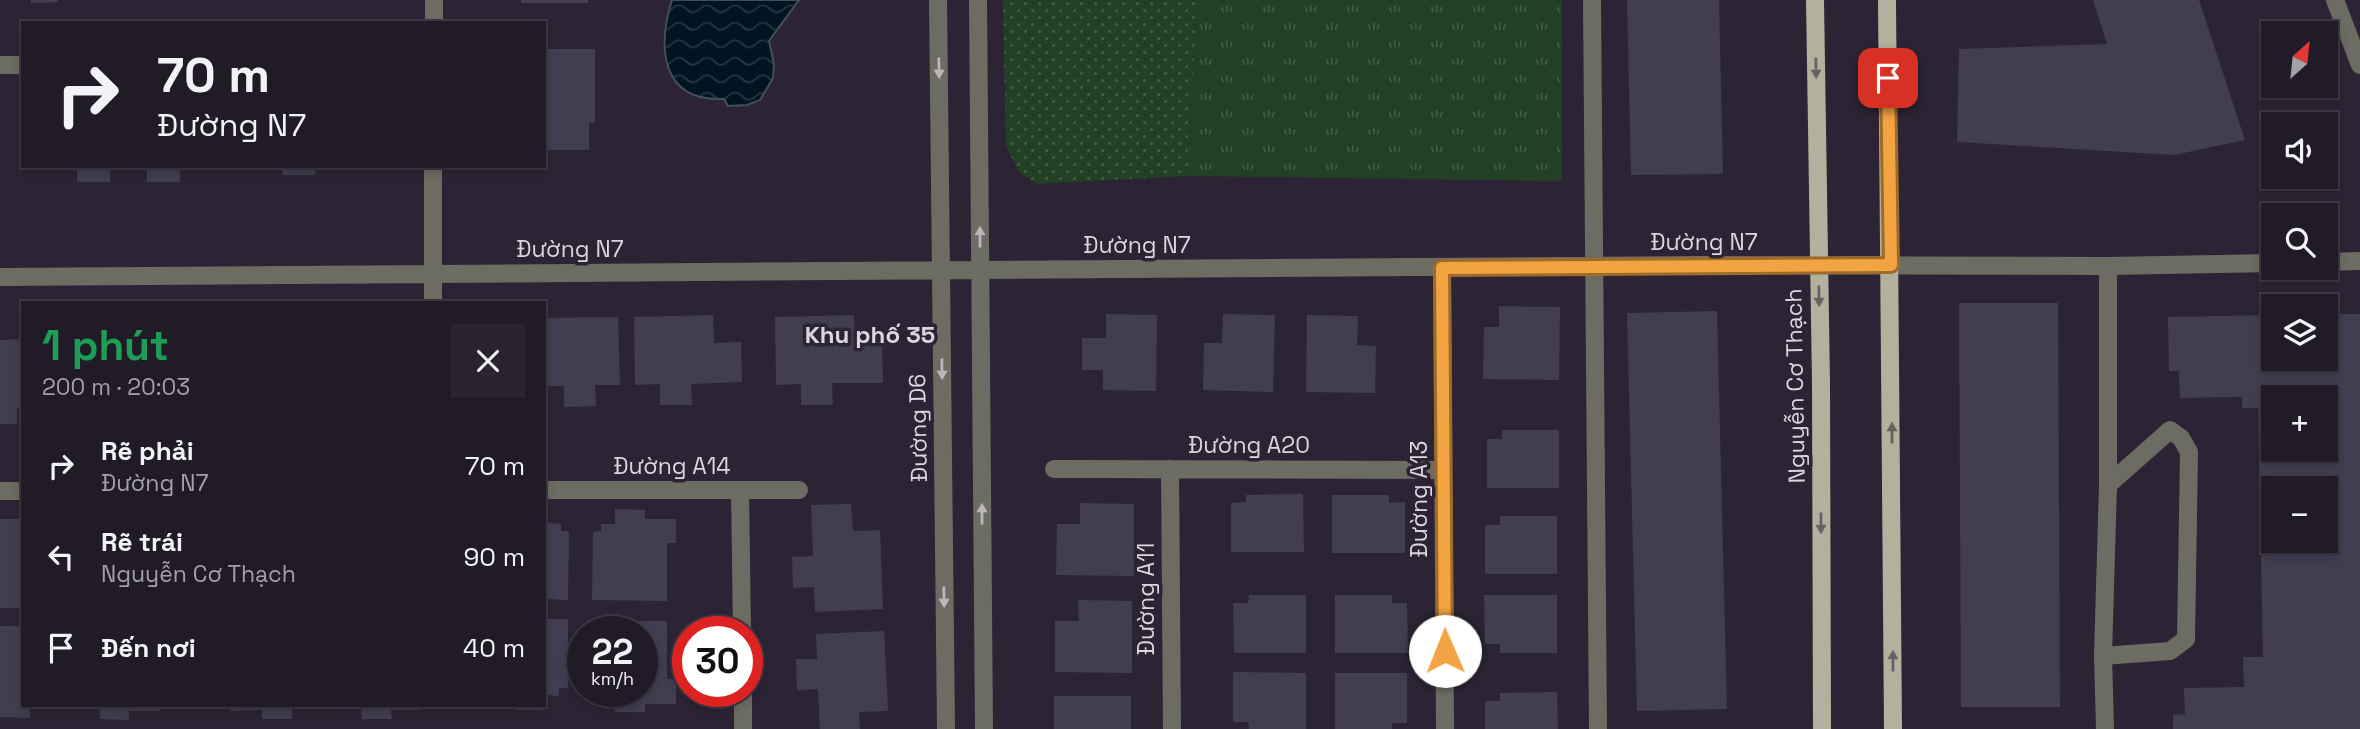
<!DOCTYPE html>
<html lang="vi">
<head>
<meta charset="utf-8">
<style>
	:root { --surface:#211b27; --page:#29242f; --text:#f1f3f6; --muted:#a2a1a7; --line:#3e3944 }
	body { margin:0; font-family:"Space Grotesk",sans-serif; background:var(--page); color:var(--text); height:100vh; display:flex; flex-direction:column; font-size:26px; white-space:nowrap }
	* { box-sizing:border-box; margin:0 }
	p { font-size:23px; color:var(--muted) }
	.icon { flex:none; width:38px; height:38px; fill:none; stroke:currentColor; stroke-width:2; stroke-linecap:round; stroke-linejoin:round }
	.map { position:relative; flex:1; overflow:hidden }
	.panel { position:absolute; left:21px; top:301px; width:525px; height:406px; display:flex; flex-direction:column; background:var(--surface); border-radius:0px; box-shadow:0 4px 10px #0003,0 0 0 2px var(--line) }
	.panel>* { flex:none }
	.banner { position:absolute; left:21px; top:21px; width:525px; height:147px; border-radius:0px; box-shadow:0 4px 10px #0003,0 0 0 2px var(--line); background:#211b27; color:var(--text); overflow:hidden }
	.needle { width:46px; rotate:27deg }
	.tools { position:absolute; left:2261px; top:21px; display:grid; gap:14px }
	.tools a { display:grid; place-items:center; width:77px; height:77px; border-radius:0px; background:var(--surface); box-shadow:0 4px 10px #0003,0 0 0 2px var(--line); font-size:35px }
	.speed { position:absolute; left:567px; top:616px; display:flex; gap:14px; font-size:35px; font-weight:700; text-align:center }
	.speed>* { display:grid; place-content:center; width:91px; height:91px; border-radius:50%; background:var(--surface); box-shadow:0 4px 10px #0003,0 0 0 2px var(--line); line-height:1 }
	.speed small { font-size:18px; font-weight:400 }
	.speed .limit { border:10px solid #d22; background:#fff; color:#111 }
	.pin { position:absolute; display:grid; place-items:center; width:60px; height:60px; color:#fff; margin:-30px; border-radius:14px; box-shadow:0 4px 10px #0006 }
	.me { position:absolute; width:77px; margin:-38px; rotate:359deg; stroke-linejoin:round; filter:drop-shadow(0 0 5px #0008) }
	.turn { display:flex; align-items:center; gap:24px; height:147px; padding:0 21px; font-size:32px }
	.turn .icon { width:91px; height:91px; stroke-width:2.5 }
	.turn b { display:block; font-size:49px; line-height:60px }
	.round { display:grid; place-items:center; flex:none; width:74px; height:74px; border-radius:0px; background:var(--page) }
	.headline { display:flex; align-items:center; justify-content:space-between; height:119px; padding:0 21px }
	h1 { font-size:42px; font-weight:600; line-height:52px; color:#1e9e55 }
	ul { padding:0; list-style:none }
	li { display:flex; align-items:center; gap:21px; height:91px; padding:0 21px }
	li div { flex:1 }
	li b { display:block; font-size:26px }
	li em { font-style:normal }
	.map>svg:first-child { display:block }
	.grass { fill:url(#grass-tufts) }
	.park { fill:url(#park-dots) }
	.water { fill:url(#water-waves); stroke:#424f5a; stroke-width:2 }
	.building { fill:#413e51; fill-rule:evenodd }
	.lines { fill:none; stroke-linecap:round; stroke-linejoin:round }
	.minor { stroke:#6d6c63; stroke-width:18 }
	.major { stroke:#b2b19d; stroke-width:18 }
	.oneway { fill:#bab6ba }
	.oneway2 { fill:#686363 }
	.route-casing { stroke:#9e6b2b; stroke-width:18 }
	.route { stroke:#f3a442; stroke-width:12 }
	.labels { text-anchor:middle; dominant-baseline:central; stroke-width:7; stroke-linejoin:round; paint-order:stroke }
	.street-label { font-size:23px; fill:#dbd5e0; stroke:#2c2434 }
	.neighbourhood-label { font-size:24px; font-weight:bold; fill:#dbd5e0; stroke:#2c2434 }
</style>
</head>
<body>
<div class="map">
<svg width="2360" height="729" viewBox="0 0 2360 729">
	<defs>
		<pattern id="grass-tufts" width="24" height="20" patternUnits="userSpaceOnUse" patternTransform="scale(1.75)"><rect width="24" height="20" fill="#224023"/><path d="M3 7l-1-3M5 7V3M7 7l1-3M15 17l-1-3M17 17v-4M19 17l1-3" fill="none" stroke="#425b43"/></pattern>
		<pattern id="park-dots" width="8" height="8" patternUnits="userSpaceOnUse" patternTransform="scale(1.75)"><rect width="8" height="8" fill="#224023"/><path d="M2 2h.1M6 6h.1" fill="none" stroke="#425b43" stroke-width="1.8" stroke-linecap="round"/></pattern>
		<pattern id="water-waves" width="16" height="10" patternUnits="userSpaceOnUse" patternTransform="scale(1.75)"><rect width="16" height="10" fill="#001521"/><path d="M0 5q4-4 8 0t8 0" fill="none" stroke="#253641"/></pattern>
	</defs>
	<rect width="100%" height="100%" fill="#2c2434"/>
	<path class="grass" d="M1197 0H1562V181L1188 176Z"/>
	<path class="park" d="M1003 0H1197L1188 176 1037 184 1020 173 1006 147Z"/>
	<path class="water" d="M672 0H799L769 41 774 64 773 78 760 100 747 105 728 106 724 99C661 102 657 48 672 0Z"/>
	<path class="building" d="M31 0H58V2L31 3Z
		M521 0H588V3H521Z
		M1627 0H1719L1723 174 1631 175Z
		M2093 0H2199L2245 140 2174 155 1957 142 1959 49 2107 44Z
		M544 49H595V123H589V150H544Z
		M77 166H110V182H77Z
		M147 166H180V182H147Z
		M282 166H316L315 175H283Z
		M1959 303H2058L2060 707H1961Z
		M1499 306 1560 307 1559 380 1483 379 1484 327H1499Z
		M1717 311 1727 709 1637 711 1627 313Z
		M1106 314 1157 315 1156 391 1103 390V370H1082V338H1106Z
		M1223 314 1275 315 1273 392 1203 390 1204 343H1222Z
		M2326 314H2360V729H2173V715L2185 714 2184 688 2244 687 2243 657H2263L2258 408H2242V397L2180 398 2179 371H2169L2168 317 2273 315V359H2326ZM2273 397H2326V450H2273ZM2273 488H2326V541H2273Z
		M713 315 714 343 741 342 742 382 691 384 692 405H660V384L635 385 634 317Z
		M854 315 855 343 882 342 883 383H832L833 405H801V384L776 385 775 317Z
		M1307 315 1358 316 1357 345 1376 346 1375 393 1306 392Z
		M618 317 620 385H595L596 406 564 407V386H544V318Z
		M23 339V408H17V424H0V340Z
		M1502 430H1559V488H1487V439H1502Z
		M1303 494 1304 552H1231V503L1246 502V495Z
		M1332 495H1389V503L1405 502V553H1332Z
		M1080 503 1134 504V576L1056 575 1057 524H1080Z
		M851 504 853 531 880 530 883 609 815 612 814 587 793 588 792 557 813 556 811 505Z
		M544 508H547V523L561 524V531H569L568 600 544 599Z
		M615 509 645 510V519H676V543H667V601L592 600 593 532 601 531V524H615Z
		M1500 516H1557V574H1485V525H1500Z
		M0 519H23V608H0Z
		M1249 595H1306V653H1234L1233 603H1248Z
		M1335 595H1392V603H1407L1408 653H1335Z
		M1484 595H1557V653H1500V644H1485Z
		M1078 600 1132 601V673L1055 672V621H1079Z
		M544 619H568V688H559V696L544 695Z
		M593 621H667V679H676V704H645V712H615V697H601V691H642V632H593Z
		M0 626H23V705H30V718L0 717Z
		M884 631 888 711 859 712 860 729H820L818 689 797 690 796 659H817L816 634Z
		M1233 672 1306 673V729H1249L1248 722H1233Z
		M1335 673H1407V723H1392V729H1335Z
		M1557 692 1558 729H1485V701H1500V693Z
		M1054 696H1131V729H1054Z
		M99 705H160V711H129V720L100 719Z
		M231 705H292V719H262V710L231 711Z
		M361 705H422V710H391L392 719H362Z
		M516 705H545V710H515Z"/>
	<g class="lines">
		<path class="minor" d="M938 0 946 729
			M978 0 984 729
			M1592 0 1598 729
			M2335 0 2360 65
			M434 23V0
			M0 65H23
			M2326 262 2360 261
			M1442 268 1445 729
			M0 277 1701 265 2108 266 2273 263
			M433 303V166
			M1054 469 1443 470
			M1170 469 1172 729
			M544 490H799
			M740 490 742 632
			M0 491H23
			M2103 656 2170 651 2186 639 2189 452 2181 438 2170 430 2108 485
			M743 691V729
			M2105 729 2103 656 2108 485V266"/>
		<path class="major" d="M1815 0 1821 383 1822 729
			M1887 0 1893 729"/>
	</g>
	<defs><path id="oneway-solid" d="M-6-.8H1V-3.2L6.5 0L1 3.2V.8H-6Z" transform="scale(1.75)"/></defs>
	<g class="oneway">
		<use href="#oneway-solid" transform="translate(939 68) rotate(89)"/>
		<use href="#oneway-solid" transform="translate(980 237) rotate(-90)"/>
		<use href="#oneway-solid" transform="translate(942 369) rotate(89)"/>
		<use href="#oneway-solid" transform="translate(982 514) rotate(-90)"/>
		<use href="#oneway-solid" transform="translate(944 597) rotate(89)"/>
	</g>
	<g class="oneway2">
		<use href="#oneway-solid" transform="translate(1816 68) rotate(89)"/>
		<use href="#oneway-solid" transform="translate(1819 296) rotate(89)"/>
		<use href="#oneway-solid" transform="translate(1892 433) rotate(-90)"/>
		<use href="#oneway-solid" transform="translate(1821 523) rotate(90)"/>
		<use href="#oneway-solid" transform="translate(1893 661) rotate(-90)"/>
	</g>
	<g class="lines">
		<defs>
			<path id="route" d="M1445 651 1442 268 1891 265 1888 78"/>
		</defs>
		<use href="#route" class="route-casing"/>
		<use href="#route" class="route"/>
	</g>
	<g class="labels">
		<g class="street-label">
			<text x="1704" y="242">Đường N7</text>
			<text x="1137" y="245">Đường N7</text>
			<text x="570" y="249">Đường N7</text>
			<text transform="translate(1795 386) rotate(-91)">Nguyễn Cơ Thạch</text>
			<text transform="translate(918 428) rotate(-91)">Đường D6</text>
			<text x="1249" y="445">Đường A20</text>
			<text x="672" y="466">Đường A14</text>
			<text transform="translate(1419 499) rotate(-90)">Đường A13</text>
			<text transform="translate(1146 599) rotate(-90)">Đường A11</text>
		</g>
		<g class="neighbourhood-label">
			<text x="870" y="334">Khu phố 35</text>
		</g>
	</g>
</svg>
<div class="tools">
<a><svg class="needle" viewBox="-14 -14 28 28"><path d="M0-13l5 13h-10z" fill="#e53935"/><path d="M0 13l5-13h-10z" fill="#a2a1a7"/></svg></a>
<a><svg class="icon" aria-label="sound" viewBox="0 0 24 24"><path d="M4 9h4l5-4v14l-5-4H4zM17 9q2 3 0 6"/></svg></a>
<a><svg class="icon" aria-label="search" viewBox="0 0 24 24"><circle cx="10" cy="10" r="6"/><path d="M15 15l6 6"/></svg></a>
<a><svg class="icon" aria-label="layers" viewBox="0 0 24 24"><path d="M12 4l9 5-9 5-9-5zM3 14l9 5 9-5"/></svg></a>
<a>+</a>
<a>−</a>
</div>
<div class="speed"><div>22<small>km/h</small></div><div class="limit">30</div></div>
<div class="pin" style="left:1888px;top:78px;background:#d93025"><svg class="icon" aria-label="arrive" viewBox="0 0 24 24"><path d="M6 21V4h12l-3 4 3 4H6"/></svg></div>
<svg class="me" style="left:1445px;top:651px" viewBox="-20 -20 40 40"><circle r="19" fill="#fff"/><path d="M0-13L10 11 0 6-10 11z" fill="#f3a442"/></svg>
<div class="banner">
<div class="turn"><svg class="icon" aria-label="right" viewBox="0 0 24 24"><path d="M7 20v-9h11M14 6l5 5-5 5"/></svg><div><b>70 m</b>Đường N7</div></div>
</div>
<section class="panel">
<div class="headline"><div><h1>1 phút</h1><p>200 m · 20:03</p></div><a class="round"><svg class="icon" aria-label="close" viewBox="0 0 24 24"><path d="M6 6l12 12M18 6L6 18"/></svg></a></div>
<ul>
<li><svg class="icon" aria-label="right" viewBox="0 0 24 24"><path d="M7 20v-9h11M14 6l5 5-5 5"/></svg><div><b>Rẽ phải</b><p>Đường N7</p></div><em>70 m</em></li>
<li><svg class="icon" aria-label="left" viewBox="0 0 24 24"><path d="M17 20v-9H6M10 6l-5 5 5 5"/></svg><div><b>Rẽ trái</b><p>Nguyễn Cơ Thạch</p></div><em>90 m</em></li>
<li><svg class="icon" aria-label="arrive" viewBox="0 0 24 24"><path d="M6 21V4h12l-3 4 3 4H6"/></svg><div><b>Đến nơi</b></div><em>40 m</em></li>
</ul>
</section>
</div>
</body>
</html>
